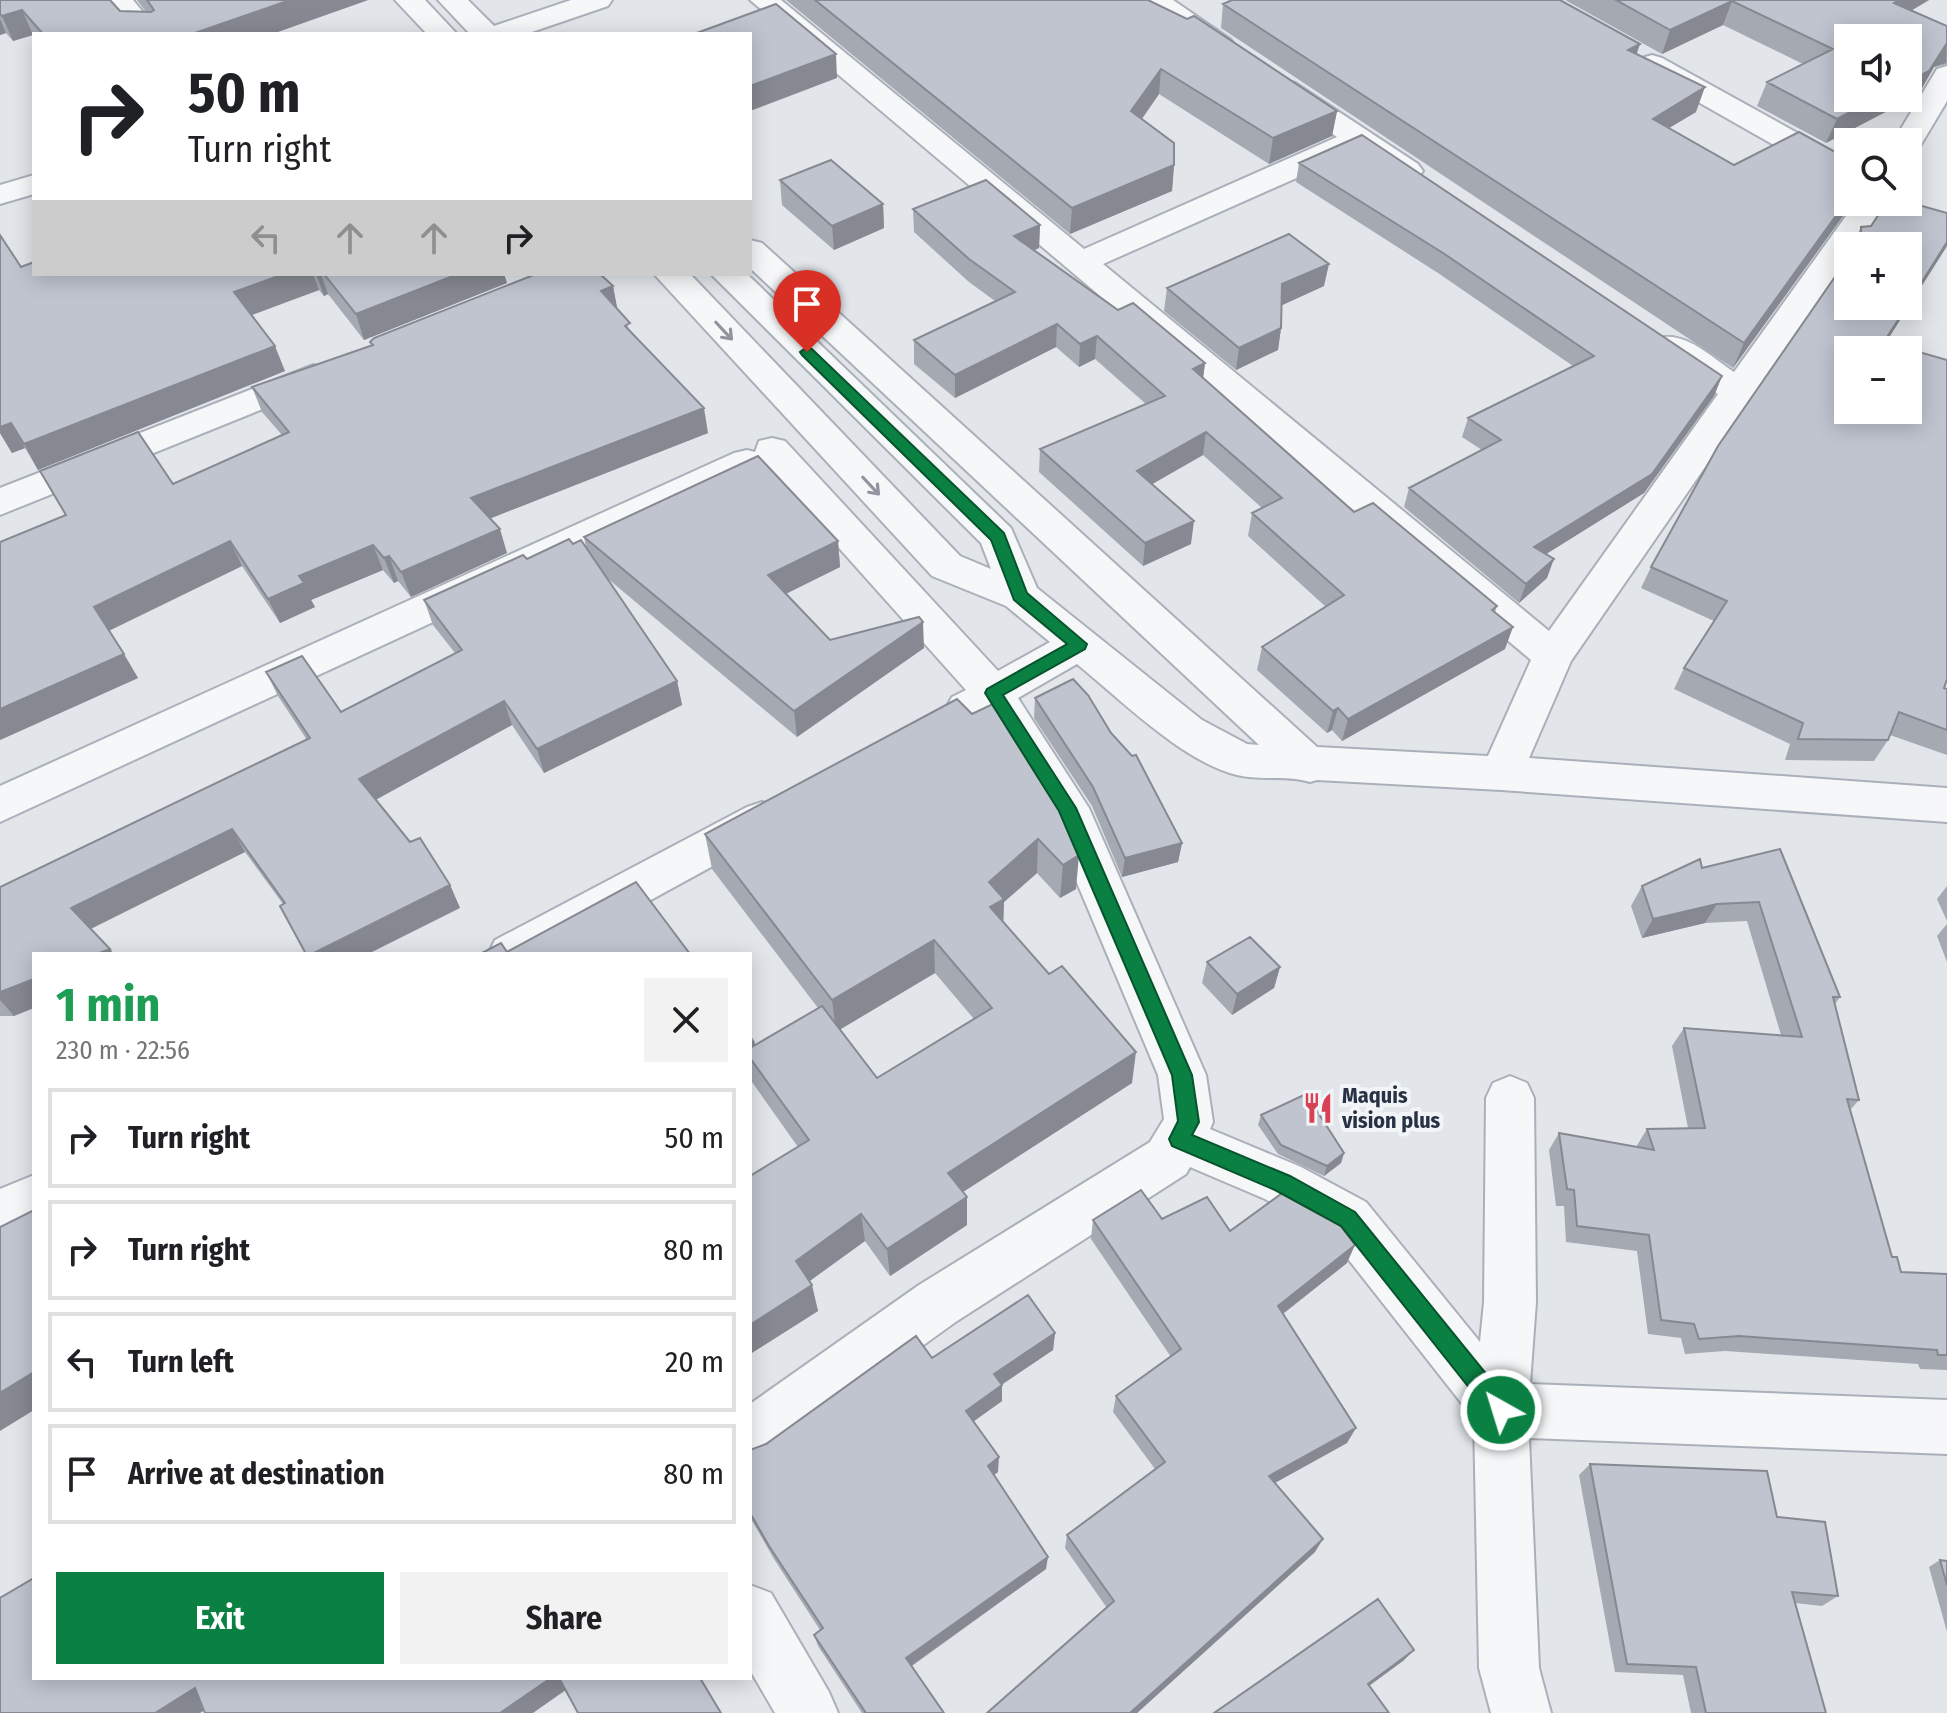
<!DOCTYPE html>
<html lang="en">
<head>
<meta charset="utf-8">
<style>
	:root { --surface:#fff; --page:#f2f2f2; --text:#202124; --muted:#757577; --line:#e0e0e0; --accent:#0b8043 }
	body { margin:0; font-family:"Fira Sans Condensed",sans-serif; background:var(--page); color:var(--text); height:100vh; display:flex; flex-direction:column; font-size:30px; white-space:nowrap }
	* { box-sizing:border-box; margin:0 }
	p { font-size:26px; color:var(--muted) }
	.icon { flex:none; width:44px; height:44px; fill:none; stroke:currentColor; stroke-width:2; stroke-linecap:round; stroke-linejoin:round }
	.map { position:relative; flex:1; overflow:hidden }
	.panel { position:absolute; left:32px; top:952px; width:720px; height:728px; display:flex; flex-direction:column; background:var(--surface); border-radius:0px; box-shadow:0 4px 20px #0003 }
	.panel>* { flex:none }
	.hud { position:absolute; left:32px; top:32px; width:720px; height:244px; border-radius:0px; box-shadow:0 4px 20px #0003; background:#fff; color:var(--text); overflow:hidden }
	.controls { position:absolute; left:1834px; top:24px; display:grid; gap:16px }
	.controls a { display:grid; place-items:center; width:88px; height:88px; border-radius:0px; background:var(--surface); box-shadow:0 4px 20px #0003; font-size:40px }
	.pin { position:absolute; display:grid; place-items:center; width:68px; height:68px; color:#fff; margin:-82px -34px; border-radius:50% 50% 50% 0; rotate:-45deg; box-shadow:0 0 8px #0007 }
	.pin .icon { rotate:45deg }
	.me { position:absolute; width:88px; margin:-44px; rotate:321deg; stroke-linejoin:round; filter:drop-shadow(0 0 6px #0008) }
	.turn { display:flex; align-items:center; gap:28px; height:168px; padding:0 24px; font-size:36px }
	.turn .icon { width:104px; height:104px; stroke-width:2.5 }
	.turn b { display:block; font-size:56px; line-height:68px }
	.lanes { display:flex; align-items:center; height:76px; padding:0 24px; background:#0003; justify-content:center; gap:40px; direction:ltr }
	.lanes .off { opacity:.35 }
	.round { display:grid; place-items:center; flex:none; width:84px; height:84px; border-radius:0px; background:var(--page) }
	.headline { display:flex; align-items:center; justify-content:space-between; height:136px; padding:0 24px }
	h1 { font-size:48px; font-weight:700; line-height:60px; color:#1e9e55 }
	.primary-button { display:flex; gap:16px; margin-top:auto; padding:16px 24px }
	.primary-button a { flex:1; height:92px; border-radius:0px; background:var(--accent); color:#fff; font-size:32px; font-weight:700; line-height:92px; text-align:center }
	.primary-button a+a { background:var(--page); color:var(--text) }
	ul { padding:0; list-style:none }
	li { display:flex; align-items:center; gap:24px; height:100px; margin:0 16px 12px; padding:0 8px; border:4px solid var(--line); border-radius:0px }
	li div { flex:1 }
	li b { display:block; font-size:30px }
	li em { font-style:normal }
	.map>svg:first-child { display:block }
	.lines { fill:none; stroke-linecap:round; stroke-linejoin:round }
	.minor-casing { stroke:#aab0b9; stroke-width:4 }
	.minor { fill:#f5f7f9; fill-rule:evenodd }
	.wall { fill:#a4a9b2; fill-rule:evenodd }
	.shaded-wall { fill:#868991 }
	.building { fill:#bfc4cf; stroke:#868991; stroke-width:2; fill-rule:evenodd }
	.oneway { stroke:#8f949f }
	.route { fill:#0b8043; stroke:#07532c; stroke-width:2 }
	.labels { text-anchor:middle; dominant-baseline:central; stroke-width:8; stroke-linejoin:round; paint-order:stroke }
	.poi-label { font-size:22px; font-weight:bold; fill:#293245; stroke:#f2f5f8; text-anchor:start }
</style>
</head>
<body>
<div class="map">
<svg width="1947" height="1713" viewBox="0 0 1947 1713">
	<rect width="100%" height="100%" fill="#e2e6eb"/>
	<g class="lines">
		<defs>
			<path id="minor" d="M104 0H133L161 34H132Z
				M395 0H425L457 34H427Z
				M438 0H468L494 26 571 0H612L608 6 526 34H470Z
				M750 0H781L1084 249 1337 137 1275 95 1270 89 1275 83 1285 80 1295 83 1418 164 1423 171 1418 178C1394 183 1376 164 1357 151L1103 264 1549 631 1718 394 1659 354 1654 346 1659 338C1686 331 1712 358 1734 372L1856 202H1888L1858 246H1848V260L1571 661 1529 758 1947 788V822L1501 790 1317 780 1310 782C1287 775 1261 781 1237 775 1183 762 1120 699 1077 664L1018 698 1089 808 1206 1075 1213 1122 1210 1129 1301 1167 1366 1202 1480 1342 1484 1302 1486 1098 1493 1083 1510 1076 1527 1083 1534 1098 1536 1302 1530 1384 1947 1400V1454L1529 1438 1539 1668 1551 1713H1491L1479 1668 1474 1419 1330 1236 1265 1199 1190 1167 1186 1174 957 1321 769 1456 750 1464V1404L919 1285 1150 1142 1164 1119 1158 1075 1048 814 986 716 967 724 952 719 946 708 952 697 966 690 764 464 760 471 0 822V786L734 453 747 450 755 452 759 441 772 438 785 441 998 671 1050 642 1006 606 932 576 654 274H690L960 556 991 569 981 543 711 274H747L1011 528 1037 588 1202 720 1247 744 1259 745 750 268V240L762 243 1317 747 1488 756 1531 660Z
				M1140 0H1173L1231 40 1235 46 1231 52 1221 55 1211 52Z
				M1652 55 1662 58 1848 161V183L1837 181 1642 70 1637 64 1642 58Z
				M1947 66V101L1919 148 1908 151V142H1893L1937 69Z
				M34 175V194L0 204V185Z
				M313 365 325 368 331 376 325 384 0 515V488Z
				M762 802 777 807 784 819 777 831 552 954H488L495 940 747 807Z
				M34 1175V1224L0 1239V1189Z
				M750 1585 771 1593 829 1692 838 1713H775L750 1670Z"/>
		</defs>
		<use href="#minor" class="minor-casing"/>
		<use href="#minor" class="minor"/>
	</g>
	<path class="wall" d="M0 0 120 11 146 12 137 0H368L272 34H34V35H33L13 41 6 33 0 35Z
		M786 0H1148L1337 111 1332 136 1269 164 1159 94 1142 119 1174 165 1172 191 1070 234Z
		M1565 0H1929L1911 11 1947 26V64L1934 67 1918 95 1826 143 1757 106 1767 82 1803 64 1723 25 1662 54Z
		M1223 4 1637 55 1696 112 1669 128 1734 165 1848 209 1733 368 1221 28Z
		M1299 163 1722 376 1714 396 1644 493 1546 554 1547 578 1519 603 1404 507 1409 488 1482 450 1462 437 1468 418 1573 366 1438 273 1296 182Z
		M780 180 883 204 884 228 834 250 782 205Z
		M913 209 1040 225 1039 248 1034 250 1118 310 1205 363 1203 378 1354 512 1497 606 1495 612 1505 649 1342 741 1332 730 1327 733 1257 670 1262 647 1326 607 1248 536 1252 513 1262 508 1203 455 1152 484 1191 544 1143 566 1039 472 1040 449 1146 404 1095 359 1079 367 1056 347 955 398 914 364V340L995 301 969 282 914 232Z
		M1947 213V246L1886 342 1944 688 1947 689V755L1890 735 1888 740 1874 761 1785 760 1790 744 1674 689 1684 668 1714 621 1641 588 1651 567 1908 246H1852L1861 227Z
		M0 235 21 267 34 274H504L507 283 364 340 328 294 324 296 319 290 251 315 285 371 38 470 25 448 12 453 0 433Z
		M613 286 617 310 632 333 708 433 490 518 507 553 411 597 398 581 394 583 383 570 311 600 315 607 280 623 242 566 109 631 138 678 0 740 173 484 282 435 262 412 252 387 371 346 370 342Z
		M1324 286 1282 305 1281 328 1278 350 1236 370 1164 311 1167 288Z
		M584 537 838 541 840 567 786 594 830 640 924 648 797 737 607 578 677 681 682 705 544 773 512 725 375 800 410 842 450 885 460 908 283 904 245 852 91 929 14 1016H0V887L307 740 278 696 266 672 341 712 455 653 433 625 424 600 527 559 573 544 586 547Z
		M1035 698 1111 733 1182 843 1178 862 1122 877 1092 806 1034 718Z
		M997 702 1076 889 1060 898 1037 873 1004 902 1003 922 1132 1083 963 1192 967 1197V1225L890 1276 865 1241 810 1281 818 1311 750 1354 798 1147 752 1082 750 1077V1035L754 1040 755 1046 818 1008 712 869 705 834 972 714ZM935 973 974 1019 877 1078 840 1029Z
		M1780 849 1840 997 1835 1004 1859 1100 1850 1110 1892 1257 1901 1272 1947 1274V1370L1920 1369 1918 1364 1725 1351 1685 1354 1681 1338 1648 1334 1637 1251 1566 1242 1564 1206H1556L1549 1150 1559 1133 1636 1147 1647 1129 1688 1128 1672 1046 1684 1028 1781 1035 1747 921 1705 923 1642 938 1631 906 1642 886 1702 868Z
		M1947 886V921L1937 899Z
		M1947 924V962L1937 936Z
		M1207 962 1280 967 1274 988 1232 1015 1202 983Z
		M1261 1115 1344 1153 1341 1163 1324 1176 1278 1154 1258 1125Z
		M1162 1219 1230 1231 1347 1263 1283 1314 1347 1443 1275 1483 1315 1552 1137 1713H987L1107 1608 1065 1548 1067 1535 1155 1469 1113 1412 1116 1396 1171 1357 1091 1239 1093 1220Z
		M1055 1333 1053 1350 1002 1384V1401L973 1421 998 1472 994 1475 1046 1569 912 1666 944 1713H862L818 1646 814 1635 820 1630 774 1559 750 1517V1450L766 1444 932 1358Z
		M1590 1464 1777 1517 1838 1596 1822 1606 1795 1603 1826 1713H1691L1683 1675 1615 1672 1579 1475Z
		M1940 1560 1947 1561V1632L1929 1567Z"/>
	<path class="shaded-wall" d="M290 0H368L272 34H192Z
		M1899 0H1929L1883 27 1894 3Z
		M1732 1 1723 25 1662 54 1670 30Z
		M22 10 33 35 13 41 2 16Z
		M0 19 6 33 0 35Z
		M1947 43 1946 63 1934 67 1918 95 1826 143 1837 119 1877 98H1908V82Z
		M1640 44 1632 68 1628 50Z
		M836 54 837 78 750 111V86Z
		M1161 69 1159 94 1129 137 1131 111Z
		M1705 87 1696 112 1644 143 1653 119Z
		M1337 111 1332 136 1269 164 1273 138Z
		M1174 165 1172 191 1070 234 1072 208Z
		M1848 199V202H1851L1848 209 1733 368 1744 343Z
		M883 204 884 228 834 250 832 226Z
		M1040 225 1039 248 1013 260 1014 236Z
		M1947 242V246L1881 350 1884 342 1907 306H1908V304Z
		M1329 264 1324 286 1278 307 1282 284Z
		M284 274H313L319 290 244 318 234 292Z
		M316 274H321L328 294 324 296Z
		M458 274H504L507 283 364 340 356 314Z
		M613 286 618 312 601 291Z
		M1057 324 1056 347 955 398V375Z
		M1281 328 1278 350 1236 370 1239 348Z
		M1097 336 1095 359 1079 367 1080 344Z
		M275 346 285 371 38 470 24 444Z
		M1205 363 1202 386 1193 369Z
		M1722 376 1714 396 1644 493 1527 566 1534 547Z
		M704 408 708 433 479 523 471 498Z
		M11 423 25 448 12 453 0 433V427Z
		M1206 432 1203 455 1135 494 1137 471Z
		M1194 521 1191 544 1143 566 1145 543Z
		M500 529 507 553 411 597 401 572Z
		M230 541 242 566 108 631 94 607Z
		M838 541 840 567 771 601 768 575Z
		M373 545 383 570 311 600 315 607 280 623 268 599 299 576Z
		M389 556 398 581 394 583 384 558Z
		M1554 559 1547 578 1519 603 1526 584Z
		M923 622 924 648 797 737 794 711Z
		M1513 627 1505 649 1342 741 1348 719Z
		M124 654 138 678 0 740V709Z
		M677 681 682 705 544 773 537 749Z
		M504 701 512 725 370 803 359 779Z
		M1338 708 1332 730 1327 733 1333 711Z
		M232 829 245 852 88 930 71 908Z
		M1038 839 1037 873 1004 902 1003 933 989 940V882Z
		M1182 843 1178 862 1122 877 1125 858Z
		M1079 855 1076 889 1060 898 1063 865Z
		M450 885 460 908 368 954H312Z
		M1717 904 1705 923 1642 938 1653 919Z
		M934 940 935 973 836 1032 832 1000Z
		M110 949 114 954H97Z
		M1280 967 1274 988 1232 1015 1237 994Z
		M34 979V1008L14 1016 0 1000V992Z
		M754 1040 760 1071 750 1058V1042Z
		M1136 1052 1132 1083 949 1201 948 1173Z
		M1344 1153 1341 1163 1324 1176 1327 1166Z
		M967 1197V1225L890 1276 887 1249Z
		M861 1214 865 1241 801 1287 796 1261Z
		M1355 1245 1347 1263 1271 1323 1278 1306Z
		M812 1285 818 1311 750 1354V1325Z
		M1055 1333 1053 1350 994 1390V1374Z
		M34 1372V1410L0 1431V1393Z
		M1002 1385V1401L966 1427V1411Z
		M1356 1428 1347 1443 1262 1490 1269 1476Z
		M999 1457 998 1472 987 1480 988 1466Z
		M1323 1539 1315 1552 1137 1713H1130Z
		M1048 1557 1046 1569 908 1668 906 1658Z
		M1414 1650 1403 1661 1358 1694 1368 1684Z
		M551 1678H561L570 1687 533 1713H500Z
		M195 1688 220 1701 200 1713H155Z"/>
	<path class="building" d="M0 0H110L120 11 151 12 154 10 147 0H290L192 34H43L22 10 2 16 0 14Z
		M815 0H1148L1187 19 1194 16 1337 111 1273 138 1161 69 1131 111 1174 143V165L1072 208Z
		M1232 0H1560L1640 44 1628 50 1705 87 1653 119 1734 165 1799 132 1848 159V199L1744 343 1223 4Z
		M1616 0H1899L1894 3 1947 26V43L1929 71 1908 82V38H1848V98H1877L1837 119 1767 82 1833 49 1732 1 1670 30Z
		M776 4 836 54 750 86V34H694Z
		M1362 135 1722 376 1652 474 1534 547 1554 559 1526 584 1409 488 1501 440 1468 418 1594 356 1443 253 1299 163Z
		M831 160 883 204 832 226 780 180Z
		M986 180 1040 225 1014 236 1118 310 1133 303 1205 363 1193 369 1354 512 1373 503 1497 606 1492 610 1513 627 1348 719 1338 708 1333 711 1262 647 1344 595 1252 513 1282 498 1206 432 1137 471 1194 521 1145 543 1040 449 1165 396 1097 336 1080 344 1057 324 955 375 914 340 1015 292 969 259 913 209Z
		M1887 202H1908L1947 213V242L1908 304V246H1857L1861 240V227L1871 226Z
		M1289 234 1329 264 1282 284 1281 328 1239 348 1167 288Z
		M0 235 21 267 34 262V274H284L234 292 275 346 24 444 11 423 0 427Z
		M1848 258V306H1907L1884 342 1947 360V679L1944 688 1947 689V730L1899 712 1888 740 1798 739 1803 723 1684 668 1727 601 1651 567 1718 446ZM1848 350H1908V410H1848Z
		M324 274H458L356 314Z
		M536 274H600L613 286 601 291 630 323 625 326 704 408 471 498 500 529 401 572 389 556 384 558 373 545 299 576 304 583 268 599 230 541 94 607 124 654 0 709V542L66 515 40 471 138 432 173 484 289 432 252 387 373 345 370 342 374 338Z
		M758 456 838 541 768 575 830 640 919 617 923 622 794 711 584 537Z
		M569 539 573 544 581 540 677 681 537 749 504 701 359 779 410 842 420 838 450 885 312 954H306L280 906 285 903 232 829 71 908 110 949 97 954H34V979L0 992V887L310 738 266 672 302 656 341 712 462 650 424 600 523 555 527 559Z
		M1073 679 1088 695 1111 733 1132 756 1136 755 1182 843 1125 858 1093 787 1035 698Z
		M957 699 972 714 997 702 1047 781 1079 855 1063 865 1038 839 989 882 1004 899 990 907 1049 974 1062 966 1136 1052 948 1173 967 1197 887 1249 861 1214 796 1261 812 1285 750 1325V1176L809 1140 750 1058V1048L822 1006 877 1078 992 1008 934 940 832 1000 705 834Z
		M1780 849 1840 997H1833L1859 1100 1847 1099 1892 1257H1897L1901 1272 1947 1274V1355H1938L1937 1350 1739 1336 1699 1339 1694 1324 1661 1320 1649 1235 1577 1226 1574 1190 1567 1189 1559 1133 1654 1150 1647 1129 1705 1128 1684 1028 1802 1037 1759 902 1717 904 1653 919 1642 886 1700 859 1702 868Z
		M636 882 690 954H480L501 943 507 952Z
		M1250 937 1280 967 1237 994 1207 962Z
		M1306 1094 1344 1153 1327 1166 1281 1145 1261 1115Z
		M1141 1190 1162 1219 1207 1197 1230 1231 1285 1191 1336 1220 1355 1245 1278 1306 1356 1428 1269 1476 1323 1539 1130 1713H987L1114 1601 1067 1535 1165 1462 1116 1396 1181 1349 1093 1220Z
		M34 1210V1372L0 1393V1227Z
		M1028 1295 1055 1333 994 1374 1002 1385 966 1411 999 1457 988 1466 1048 1557 906 1658 944 1713H866L814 1635 823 1628 769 1546 750 1513V1450L766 1444 916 1336 932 1358Z
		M1590 1464 1767 1471 1777 1517 1825 1522 1838 1596 1792 1592 1826 1713H1706L1696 1667 1627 1664Z
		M1940 1560 1947 1561V1585Z
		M34 1578V1678H551L500 1713H205L195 1688 155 1713H0V1598Z
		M1378 1599 1414 1650 1368 1684 1389 1713H1214Z
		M559 1678H700L721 1713H578Z"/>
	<defs><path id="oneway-shaft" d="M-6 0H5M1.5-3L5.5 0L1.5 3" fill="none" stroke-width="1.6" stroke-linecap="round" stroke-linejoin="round" transform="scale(2)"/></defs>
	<g class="oneway">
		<use href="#oneway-shaft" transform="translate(724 331) rotate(47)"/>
		<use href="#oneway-shaft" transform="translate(871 486) rotate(47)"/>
	</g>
	<path class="route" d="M807 347 812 349 1004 533 1027 593 1087 644 1085 649 1003 695 1076 808 1192 1075 1199 1122 1192 1135 1290 1176 1355 1212 1509 1402 1512 1410 1509 1418 1501 1421 1493 1418 1341 1226 1275 1190 1172 1146 1169 1139 1178 1121 1172 1075 1059 811 985 693 987 689 1067 644 1014 600 991 540 802 355 800 352Z"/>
	<defs>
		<symbol id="restaurant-bare" viewBox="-9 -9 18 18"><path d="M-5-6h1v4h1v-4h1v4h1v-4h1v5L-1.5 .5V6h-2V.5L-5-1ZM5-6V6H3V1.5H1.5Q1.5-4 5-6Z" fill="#d84054" stroke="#f2f5f8" stroke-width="2.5" paint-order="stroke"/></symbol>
	</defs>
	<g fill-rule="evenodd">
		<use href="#restaurant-bare" x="1296" y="1086" width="44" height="44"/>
	</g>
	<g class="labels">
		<g class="poi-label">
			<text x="1342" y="1095">Maquis<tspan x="1342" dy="25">vision plus</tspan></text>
		</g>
	</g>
</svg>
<div class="controls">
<a><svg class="icon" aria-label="sound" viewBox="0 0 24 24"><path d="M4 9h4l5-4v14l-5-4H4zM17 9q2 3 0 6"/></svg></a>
<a><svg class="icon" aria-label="search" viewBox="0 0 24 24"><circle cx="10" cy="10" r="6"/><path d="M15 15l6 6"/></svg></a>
<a>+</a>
<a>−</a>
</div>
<div class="pin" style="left:807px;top:352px;background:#d93025"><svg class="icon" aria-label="arrive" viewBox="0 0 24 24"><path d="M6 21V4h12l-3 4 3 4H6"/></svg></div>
<svg class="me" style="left:1501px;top:1410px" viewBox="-20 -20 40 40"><circle r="17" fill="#0b8043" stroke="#fff" stroke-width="3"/><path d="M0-11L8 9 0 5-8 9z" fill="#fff"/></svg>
<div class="hud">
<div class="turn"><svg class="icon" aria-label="right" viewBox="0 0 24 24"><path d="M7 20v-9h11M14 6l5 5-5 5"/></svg><div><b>50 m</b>Turn right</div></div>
<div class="lanes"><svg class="icon off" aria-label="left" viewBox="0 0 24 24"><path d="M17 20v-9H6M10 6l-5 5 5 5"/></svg><svg class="icon off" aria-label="ahead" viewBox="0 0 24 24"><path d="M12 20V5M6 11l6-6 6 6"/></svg><svg class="icon off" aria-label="ahead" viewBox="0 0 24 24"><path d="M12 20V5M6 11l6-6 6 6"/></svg><svg class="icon" aria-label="right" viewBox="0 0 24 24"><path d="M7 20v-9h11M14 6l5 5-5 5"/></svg></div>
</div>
<section class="panel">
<div class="headline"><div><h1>1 min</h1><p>230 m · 22:56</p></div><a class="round"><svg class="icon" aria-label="close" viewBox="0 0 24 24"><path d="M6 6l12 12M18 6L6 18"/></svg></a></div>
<ul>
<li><svg class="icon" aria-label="right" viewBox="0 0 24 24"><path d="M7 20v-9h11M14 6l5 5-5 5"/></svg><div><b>Turn right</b></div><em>50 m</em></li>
<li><svg class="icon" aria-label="right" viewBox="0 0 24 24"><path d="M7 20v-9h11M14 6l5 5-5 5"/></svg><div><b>Turn right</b></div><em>80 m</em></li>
<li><svg class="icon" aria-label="left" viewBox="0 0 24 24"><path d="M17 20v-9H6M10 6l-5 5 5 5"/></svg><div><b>Turn left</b></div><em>20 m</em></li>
<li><svg class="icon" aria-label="arrive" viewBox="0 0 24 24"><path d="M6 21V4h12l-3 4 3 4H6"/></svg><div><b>Arrive at destination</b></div><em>80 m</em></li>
</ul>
<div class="primary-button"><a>Exit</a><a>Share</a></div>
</section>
</div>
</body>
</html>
